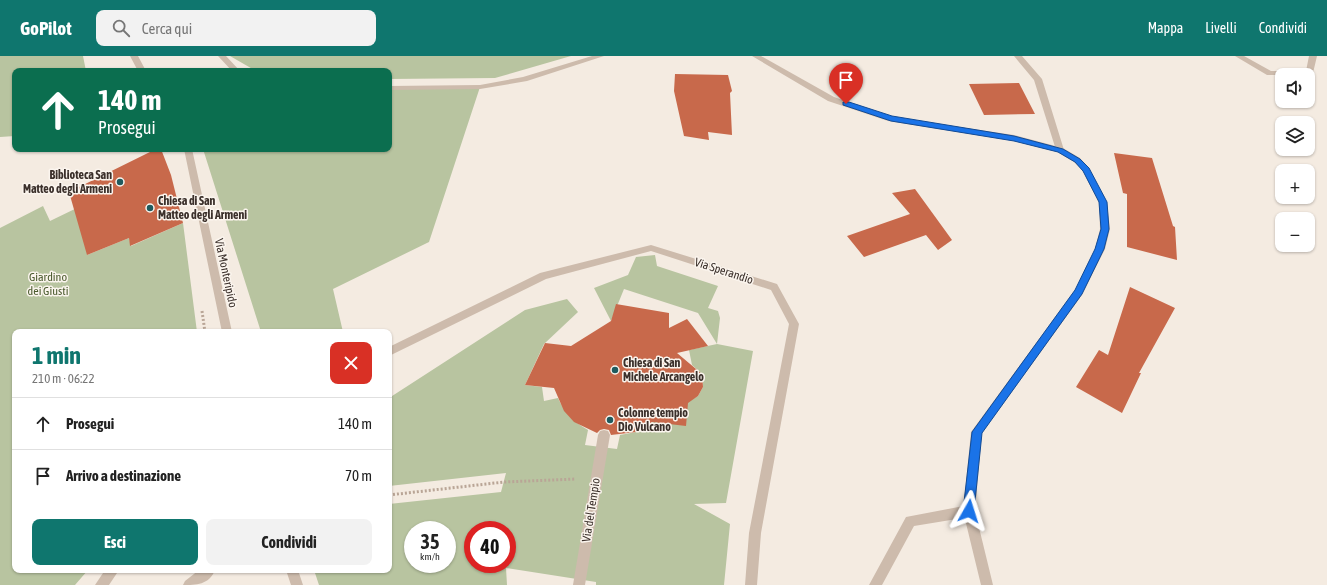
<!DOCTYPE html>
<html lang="it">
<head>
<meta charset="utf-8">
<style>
	:root { --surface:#fff; --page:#f2f2f2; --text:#222; --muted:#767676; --line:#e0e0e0; --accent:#0f766e }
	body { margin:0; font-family:"Asap Condensed",sans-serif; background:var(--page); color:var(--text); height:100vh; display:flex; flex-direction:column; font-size:15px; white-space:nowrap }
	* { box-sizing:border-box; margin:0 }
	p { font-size:13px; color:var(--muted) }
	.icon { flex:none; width:22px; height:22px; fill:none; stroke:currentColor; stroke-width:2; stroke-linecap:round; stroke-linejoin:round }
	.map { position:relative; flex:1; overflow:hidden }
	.drawer { position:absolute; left:12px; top:273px; width:380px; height:244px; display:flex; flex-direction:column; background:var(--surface); border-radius:8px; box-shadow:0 1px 3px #0004 }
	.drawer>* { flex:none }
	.guide { position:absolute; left:12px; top:12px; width:380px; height:84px; border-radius:8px; box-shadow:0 1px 3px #0004; background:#0b6e4f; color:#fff; overflow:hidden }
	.tools { position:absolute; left:1275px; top:12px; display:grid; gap:8px }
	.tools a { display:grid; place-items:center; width:40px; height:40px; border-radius:8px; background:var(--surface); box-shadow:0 1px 3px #0004; font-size:20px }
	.speed { position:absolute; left:404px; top:465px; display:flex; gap:8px; font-size:20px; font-weight:700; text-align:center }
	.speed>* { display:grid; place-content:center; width:52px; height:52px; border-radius:50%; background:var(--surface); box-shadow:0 1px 3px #0004; line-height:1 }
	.speed small { font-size:10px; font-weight:400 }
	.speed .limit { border:6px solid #d22; background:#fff; color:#111 }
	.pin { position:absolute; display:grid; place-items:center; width:34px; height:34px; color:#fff; margin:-41px -17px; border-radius:50% 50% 50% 0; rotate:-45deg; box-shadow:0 0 4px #0007 }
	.pin .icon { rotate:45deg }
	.me { position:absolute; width:44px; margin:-22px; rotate:6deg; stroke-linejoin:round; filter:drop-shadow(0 0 3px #0008) }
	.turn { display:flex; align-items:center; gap:14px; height:84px; padding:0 20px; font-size:18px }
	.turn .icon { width:52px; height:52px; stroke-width:2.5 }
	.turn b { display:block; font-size:28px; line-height:34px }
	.round { display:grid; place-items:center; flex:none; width:42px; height:42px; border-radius:8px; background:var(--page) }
	.summary { display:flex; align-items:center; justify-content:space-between; height:68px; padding:0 20px }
	h1 { font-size:24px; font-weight:700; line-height:30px; color:var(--accent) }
	.primary-button { display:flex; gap:8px; margin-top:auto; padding:8px 20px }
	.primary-button a { flex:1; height:46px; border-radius:8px; background:var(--accent); color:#fff; font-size:16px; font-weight:700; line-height:46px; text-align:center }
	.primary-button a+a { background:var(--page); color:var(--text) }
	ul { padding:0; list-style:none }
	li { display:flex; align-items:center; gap:12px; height:52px; padding:0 20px; border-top:1px solid var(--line) }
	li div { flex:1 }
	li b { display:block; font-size:15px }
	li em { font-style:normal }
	header { display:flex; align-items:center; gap:24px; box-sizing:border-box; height:56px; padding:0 20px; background:var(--accent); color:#fff }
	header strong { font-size:19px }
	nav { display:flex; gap:22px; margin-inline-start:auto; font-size:14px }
	.search { width:280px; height:36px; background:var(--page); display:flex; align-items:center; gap:10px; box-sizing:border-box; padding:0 14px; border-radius:8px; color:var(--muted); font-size:15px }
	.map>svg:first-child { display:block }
	.green { fill:#b8c4a0; fill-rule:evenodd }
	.building { fill:#c8694b }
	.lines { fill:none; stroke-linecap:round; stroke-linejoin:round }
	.path { stroke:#b9a596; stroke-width:3; stroke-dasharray:2 2; stroke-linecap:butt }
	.pedestrian { fill:#cdbbac; fill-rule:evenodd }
	.minor { fill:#cdbbac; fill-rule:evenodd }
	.tertiary { fill:#cdbbac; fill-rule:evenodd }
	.route { fill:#1a73e8; stroke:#114b97 }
	.poi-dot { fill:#1f5a5e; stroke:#fbf5ee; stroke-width:1.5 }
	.labels { text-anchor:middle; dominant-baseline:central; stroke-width:3; stroke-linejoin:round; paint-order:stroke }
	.poi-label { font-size:12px; font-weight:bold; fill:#3b302b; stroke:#fbf5ee; text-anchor:start }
	.street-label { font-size:12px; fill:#3b302b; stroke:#fbf5ee }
	.park-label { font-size:12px; fill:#4a5a2e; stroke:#fbf5ee }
</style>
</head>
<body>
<header>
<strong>GoPilot</strong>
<div class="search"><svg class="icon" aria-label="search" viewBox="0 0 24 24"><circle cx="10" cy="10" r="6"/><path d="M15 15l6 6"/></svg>Cerca qui</div>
<nav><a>Mappa</a><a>Livelli</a><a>Condividi</a></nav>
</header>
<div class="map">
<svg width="1327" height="529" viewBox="0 0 1327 529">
	<rect width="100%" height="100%" fill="#f4ebe1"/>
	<path class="green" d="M0 0H83L86 15H15V80L0 81Z
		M230 0H571L495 22 389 23V15H256Z
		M480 31 429 186 333 233 343 276H261L203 93H389V32Z
		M116 133 87 199 129 182 131 190 183 167 197 276H15V514H88L75 529H0V172L43 150 50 165Z
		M655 199 657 210 718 230 708 252 718 255 720 262 717 288 753 295 726 447 694 448 730 468 724 529H596V526L506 512 507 529H319L314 514H389V448L501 436 506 417 389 430V342L525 254 567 243 578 256 544 288 525 329 542 331 544 345 558 342C565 358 573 365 588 374L585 389 617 393 620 379 636 376 698 340 703 331 702 318 692 309 689 294 717 288 698 257 624 233 611 265 594 232 628 219 636 201ZM413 474H447V508H413ZM473 474H507V508H473Z"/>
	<path class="building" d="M675 18 728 19 732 35 730 37 732 79 708 76 709 84 684 80 674 35Z
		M1019 27 1035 58 984 59 969 28Z
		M156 93H161L171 119 183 167 130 190 129 182 87 199 69 136Z
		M1114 97 1152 102 1173 170 1175 171 1177 204 1127 191V138L1123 137Z
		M915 133 952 184 938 194 926 179 864 201 847 180 910 158 892 137Z
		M1130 231 1175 252 1139 317H1141L1122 357 1076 331 1099 294 1108 299Z
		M616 248 669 257V272L687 263 708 290 677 297 702 318 703 331 698 340 688 347 686 370 652 366 636 376 611 379 609 374 604 373 600 374 597 377 574 366 564 355 554 332 525 329 545 287 571 290 611 265Z"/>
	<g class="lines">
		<path class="path" d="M202 255 205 276
			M389 439 504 426 576 423"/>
		<path class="pedestrian" d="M604 374 608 375 610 379 585 529H573L598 379 600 375Z"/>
		<path class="minor" d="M218 0H226L240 15H232Z
			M1014 0H1022L1042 23 1064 94 1063 96 1060 97 1056 94 1034 24Z
			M1235 0H1244L1271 15H1306L1309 0H1317L1313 17 1309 19H1267Z
			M184 93H192L232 276H222Z
			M651 189 777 228 799 268 761 477 757 529H745L749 477 789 268 771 234 651 195 546 223 389 300V291L540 217Z
			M969 449 973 451 975 455 973 459 969 461 914 470 882 529H869L906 461Z
			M105 514H119L109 529H95Z
			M199 514H215C209 529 196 529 183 529L185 525Z
			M286 514H298L303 529H291Z"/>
		<path class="tertiary" d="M130 0H138L146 15H138Z
			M592 0H604L527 25 480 33 389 34V30L480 29 523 21Z
			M752 0H761L834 41 892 61 1014 79 1063 92 1080 102 1089 112 1107 147 1110 173 1105 193 1082 239 982 377 975 455 993 529H981L963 455 971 376 1075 234 1095 193 1100 173 1099 147 1083 115 1074 106 1057 96 1014 85 888 65 828 45Z"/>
	</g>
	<path class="route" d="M843 46H849L892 60 1014 80 1063 93 1080 103 1089 112 1107 146 1109 173 1104 193 1082 238 982 377 974 455 972 459 969 460 965 459 963 455 972 376 1075 234 1095 193 1101 173 1099 146 1083 115 1075 106 1058 96 1014 85 891 65 843 49Z"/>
	<g class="poi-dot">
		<circle cx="120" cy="126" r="4"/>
		<circle cx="150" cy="152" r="4"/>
		<circle cx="615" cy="314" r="4"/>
		<circle cx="610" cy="364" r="4"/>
	</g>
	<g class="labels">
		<g class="poi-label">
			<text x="112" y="119" text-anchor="end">Biblioteca San<tspan x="112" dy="14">Matteo degli Armeni</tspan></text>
			<text x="158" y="145">Chiesa di San<tspan x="158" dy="14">Matteo degli Armeni</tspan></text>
			<text x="623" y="307">Chiesa di San<tspan x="623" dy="14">Michele Arcangelo</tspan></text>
			<text x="618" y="357">Colonne tempio<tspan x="618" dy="14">Dio Vulcano</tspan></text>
		</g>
		<g class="street-label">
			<text transform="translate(724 215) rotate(18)">Via Sperandio</text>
			<text transform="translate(226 217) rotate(78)">Via Monteripido</text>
			<text transform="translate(591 454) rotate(-81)">Via del Tempio</text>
		</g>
		<g class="park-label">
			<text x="48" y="221">Giardino<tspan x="48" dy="14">dei Giusti</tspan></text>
		</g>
	</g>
</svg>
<div class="tools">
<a><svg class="icon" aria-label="sound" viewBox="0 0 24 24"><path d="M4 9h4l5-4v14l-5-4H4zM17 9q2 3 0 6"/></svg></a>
<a><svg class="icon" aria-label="layers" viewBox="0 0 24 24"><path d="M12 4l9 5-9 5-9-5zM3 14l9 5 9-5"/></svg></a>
<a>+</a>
<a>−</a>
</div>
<div class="speed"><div>35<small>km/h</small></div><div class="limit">40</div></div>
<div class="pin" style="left:846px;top:48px;background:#d93025"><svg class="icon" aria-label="arrive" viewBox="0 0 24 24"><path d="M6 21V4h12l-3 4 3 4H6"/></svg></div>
<svg class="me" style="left:969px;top:455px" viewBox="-20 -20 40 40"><path d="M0-17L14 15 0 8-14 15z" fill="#1a73e8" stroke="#fff" stroke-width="4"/></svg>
<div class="guide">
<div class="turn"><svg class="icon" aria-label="ahead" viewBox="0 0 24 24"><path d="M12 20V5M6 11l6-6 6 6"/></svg><div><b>140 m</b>Prosegui</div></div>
</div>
<section class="drawer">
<div class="summary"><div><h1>1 min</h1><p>210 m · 06:22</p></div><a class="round" style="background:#d93025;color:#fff"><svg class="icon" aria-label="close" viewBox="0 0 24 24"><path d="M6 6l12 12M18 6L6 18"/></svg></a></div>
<ul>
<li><svg class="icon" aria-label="ahead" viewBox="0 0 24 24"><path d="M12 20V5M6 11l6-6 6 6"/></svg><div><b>Prosegui</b></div><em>140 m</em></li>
<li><svg class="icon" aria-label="arrive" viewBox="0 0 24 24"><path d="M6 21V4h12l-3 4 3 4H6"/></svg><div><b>Arrivo a destinazione</b></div><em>70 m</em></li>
</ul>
<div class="primary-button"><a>Esci</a><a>Condividi</a></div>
</section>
</div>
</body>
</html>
